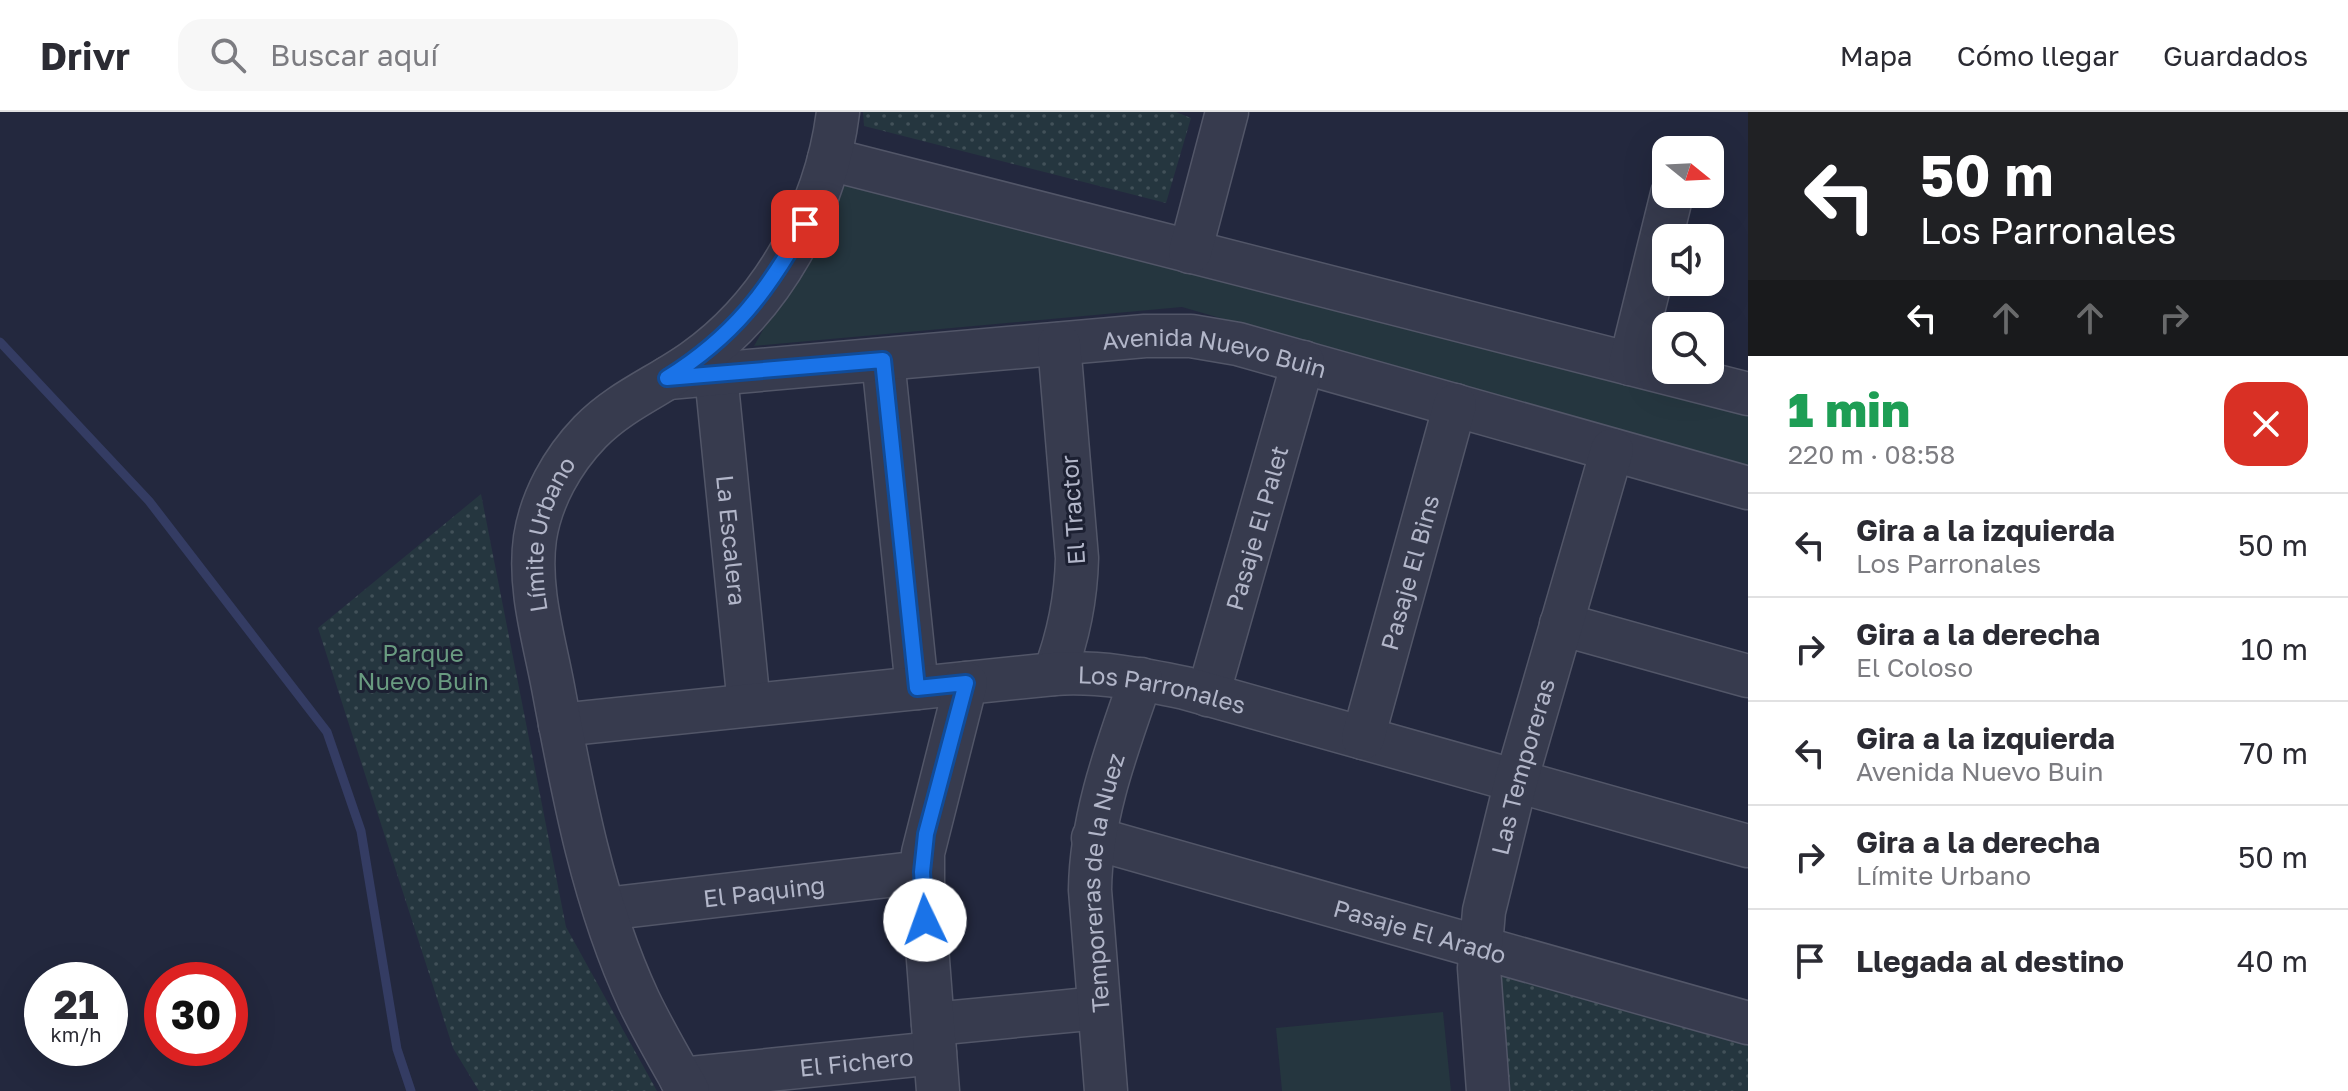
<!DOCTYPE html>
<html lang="es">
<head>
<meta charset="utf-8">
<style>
	:root { --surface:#fff; --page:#f7f7f7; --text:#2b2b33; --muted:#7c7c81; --line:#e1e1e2 }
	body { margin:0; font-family:"Golos Text",sans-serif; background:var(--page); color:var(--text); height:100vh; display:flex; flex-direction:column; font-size:30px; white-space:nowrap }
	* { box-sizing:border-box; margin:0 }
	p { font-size:26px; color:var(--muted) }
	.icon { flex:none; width:44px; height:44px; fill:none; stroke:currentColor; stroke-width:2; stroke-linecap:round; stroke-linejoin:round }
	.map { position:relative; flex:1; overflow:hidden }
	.drawer { display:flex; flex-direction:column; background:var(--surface); width:600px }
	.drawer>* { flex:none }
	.guide { background:#202124; color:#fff; overflow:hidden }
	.needle { width:52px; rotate:108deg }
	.tools { position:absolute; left:1652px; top:24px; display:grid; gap:16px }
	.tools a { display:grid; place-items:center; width:72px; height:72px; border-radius:16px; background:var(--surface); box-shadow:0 8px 32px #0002; font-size:40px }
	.speed { position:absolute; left:24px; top:850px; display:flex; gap:16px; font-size:40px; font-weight:700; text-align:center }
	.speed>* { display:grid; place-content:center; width:104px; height:104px; border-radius:50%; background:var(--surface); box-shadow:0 8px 32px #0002; line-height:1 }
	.speed small { font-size:20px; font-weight:400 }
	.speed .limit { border:12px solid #d22; background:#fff; color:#111 }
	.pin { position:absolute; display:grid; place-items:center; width:68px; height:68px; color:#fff; margin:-34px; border-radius:16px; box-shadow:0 4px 12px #0006 }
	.me { position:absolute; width:88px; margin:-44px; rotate:357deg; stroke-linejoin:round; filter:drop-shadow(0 0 6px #0008) }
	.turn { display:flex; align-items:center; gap:28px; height:168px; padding:0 40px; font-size:36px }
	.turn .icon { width:104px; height:104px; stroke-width:2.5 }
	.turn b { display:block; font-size:56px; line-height:68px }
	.lanes { display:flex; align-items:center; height:76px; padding:0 40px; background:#0003; justify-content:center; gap:40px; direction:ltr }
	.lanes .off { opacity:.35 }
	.round { display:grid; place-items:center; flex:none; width:84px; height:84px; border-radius:24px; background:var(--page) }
	.summary { display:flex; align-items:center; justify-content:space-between; height:136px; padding:0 40px }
	h1 { font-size:48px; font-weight:800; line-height:60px; color:#1e9e55 }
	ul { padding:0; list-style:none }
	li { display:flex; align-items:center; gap:24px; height:104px; padding:0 40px; border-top:2px solid var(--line) }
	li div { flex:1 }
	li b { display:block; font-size:30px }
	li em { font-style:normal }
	header { display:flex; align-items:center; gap:48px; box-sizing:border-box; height:112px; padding:0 40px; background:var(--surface); border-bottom:2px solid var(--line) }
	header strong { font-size:38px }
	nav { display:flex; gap:44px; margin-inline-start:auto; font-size:28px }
	.search { width:560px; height:72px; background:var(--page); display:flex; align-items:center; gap:20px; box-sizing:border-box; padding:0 28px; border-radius:24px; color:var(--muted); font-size:30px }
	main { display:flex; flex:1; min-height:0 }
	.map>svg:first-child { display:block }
	.grass { fill:#25363f }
	.park { fill:url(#park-dots) }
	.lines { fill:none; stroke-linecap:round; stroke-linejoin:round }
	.stream { stroke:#343c63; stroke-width:9 }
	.minor-casing { stroke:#525668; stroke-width:45 }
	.minor { stroke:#373b4e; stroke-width:42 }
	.route-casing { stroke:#114b97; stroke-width:20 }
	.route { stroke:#1a73e8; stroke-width:14 }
	.labels { text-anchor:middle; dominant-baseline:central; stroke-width:6; stroke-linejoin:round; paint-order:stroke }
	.street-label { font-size:24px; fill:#b2b6c9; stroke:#1c2032 }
	.park-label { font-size:24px; fill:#699b80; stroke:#1c2032 }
</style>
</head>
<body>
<header>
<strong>Drivr</strong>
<div class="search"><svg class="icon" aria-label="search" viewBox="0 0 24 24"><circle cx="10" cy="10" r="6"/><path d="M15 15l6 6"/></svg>Buscar aquí</div>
<nav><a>Mapa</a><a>Cómo llegar</a><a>Guardados</a></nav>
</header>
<main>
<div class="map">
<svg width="1748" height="979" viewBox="0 0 1748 979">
	<defs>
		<pattern id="park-dots" width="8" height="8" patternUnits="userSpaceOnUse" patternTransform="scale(2)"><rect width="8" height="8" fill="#25363f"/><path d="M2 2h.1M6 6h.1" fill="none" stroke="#425159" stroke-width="1.8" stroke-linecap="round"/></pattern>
	</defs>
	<rect width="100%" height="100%" fill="#23283e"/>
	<path class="grass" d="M848 64 1748 300V358L1182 195 754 234Z
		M1443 900 1451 979H1282L1276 916Z"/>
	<path class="park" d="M863 0H1176L1191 6 1166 91 864 14Z
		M481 382 566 815 657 979H479L453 936 318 516Z
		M1488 849 1748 930V979H1504Z"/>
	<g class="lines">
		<path class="stream" d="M0 230 149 389 327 620 361 719 397 937 411 979"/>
		<defs>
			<g id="minor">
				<path d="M829 47 1748 282"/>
				<path d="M1190 140 1227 0"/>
				<path d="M883 248 917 576"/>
				<path d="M1630 252 1672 82"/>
				<path id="s1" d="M716 263 749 593"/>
				<path id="s2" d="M668 266 1145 224H1191L1238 232 1748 376"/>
				<path d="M1561 512 1748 564"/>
				<path d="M1054 562C1069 523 1076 487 1077 446L1059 232"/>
				<path id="s3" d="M1208 583 1303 250"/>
				<path id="s4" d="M560 613 1054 562C1099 559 1142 567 1185 576L1748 734"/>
				<path id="s5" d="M1363 626 1455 293"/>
				<path id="s6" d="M1093 726 1748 911"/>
				<path id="s7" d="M605 797 922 760"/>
				<path d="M933 912 1099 896"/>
				<path id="s8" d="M681 967 935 941"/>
				<path id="s9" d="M688 979C671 949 654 920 639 889 593 790 573 682 553 575 544 527 528 476 535 426 541 387 562 349 590 320 620 289 659 274 694 249 773 193 826 96 838 0"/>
				<path d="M938 979 923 782V741L966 571"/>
				<path id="s10" d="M1106 979 1090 778C1091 704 1117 636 1141 567"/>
				<path id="s11" d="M1488 979 1479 856 1484 799 1516 669 1612 338"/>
			</g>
		</defs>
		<use href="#minor" class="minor-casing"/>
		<use href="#minor" class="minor"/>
	</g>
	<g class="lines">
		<defs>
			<path id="route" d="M805 112C768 179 733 225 667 266L883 248 917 576 966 571 926 722 922 760 925 808"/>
		</defs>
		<use href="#route" class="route-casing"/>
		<use href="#route" class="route"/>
	</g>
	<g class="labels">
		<g class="street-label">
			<text stroke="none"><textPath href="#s2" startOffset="550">Avenida Nuevo Buin</textPath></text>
			<text transform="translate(1072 398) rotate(-94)">El Tractor</text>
			<text stroke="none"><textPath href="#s3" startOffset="174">Pasaje El Palet</textPath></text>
			<text stroke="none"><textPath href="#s9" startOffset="586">Límite Urbano</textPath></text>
			<text stroke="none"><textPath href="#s1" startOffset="166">La Escalera</textPath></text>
			<text stroke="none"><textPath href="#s5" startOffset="172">Pasaje El Bins</textPath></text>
			<text stroke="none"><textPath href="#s4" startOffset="606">Los Parronales</textPath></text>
			<text stroke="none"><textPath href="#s11" startOffset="330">Las Temporeras</textPath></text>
			<text stroke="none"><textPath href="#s10" startOffset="210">Temporeras de la Nuez</textPath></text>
			<text stroke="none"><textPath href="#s7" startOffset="160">El Paquing</textPath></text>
			<text stroke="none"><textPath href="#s6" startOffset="340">Pasaje El Arado</textPath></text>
			<text stroke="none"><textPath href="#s8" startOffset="176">El Fichero</textPath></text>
		</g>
		<g class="park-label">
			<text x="423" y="540">Parque<tspan x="423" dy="28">Nuevo Buin</tspan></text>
		</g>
	</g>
</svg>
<div class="tools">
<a><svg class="needle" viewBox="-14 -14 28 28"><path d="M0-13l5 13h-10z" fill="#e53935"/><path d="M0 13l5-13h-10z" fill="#7c7c81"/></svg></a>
<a><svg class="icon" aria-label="sound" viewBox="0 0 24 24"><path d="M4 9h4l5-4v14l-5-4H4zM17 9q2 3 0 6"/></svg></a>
<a><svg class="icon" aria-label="search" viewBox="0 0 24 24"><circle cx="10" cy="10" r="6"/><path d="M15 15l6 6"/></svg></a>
</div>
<div class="speed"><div>21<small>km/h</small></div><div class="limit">30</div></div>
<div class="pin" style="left:805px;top:112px;background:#d93025"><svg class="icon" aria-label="arrive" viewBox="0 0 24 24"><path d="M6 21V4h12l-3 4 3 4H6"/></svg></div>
<svg class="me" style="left:925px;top:808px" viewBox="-20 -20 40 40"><circle r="19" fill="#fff"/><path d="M0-13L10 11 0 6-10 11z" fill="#1a73e8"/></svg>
</div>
<section class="drawer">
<div class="guide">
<div class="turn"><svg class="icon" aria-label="left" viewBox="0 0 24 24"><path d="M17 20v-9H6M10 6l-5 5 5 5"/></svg><div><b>50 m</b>Los Parronales</div></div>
<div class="lanes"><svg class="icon" aria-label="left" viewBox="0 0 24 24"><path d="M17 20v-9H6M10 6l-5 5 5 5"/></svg><svg class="icon off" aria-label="ahead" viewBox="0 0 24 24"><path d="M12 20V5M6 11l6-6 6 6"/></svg><svg class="icon off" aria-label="ahead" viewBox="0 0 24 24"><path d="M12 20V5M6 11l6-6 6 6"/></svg><svg class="icon off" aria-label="right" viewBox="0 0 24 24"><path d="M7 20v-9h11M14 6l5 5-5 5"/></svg></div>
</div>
<div class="summary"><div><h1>1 min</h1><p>220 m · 08:58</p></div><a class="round" style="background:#d93025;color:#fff"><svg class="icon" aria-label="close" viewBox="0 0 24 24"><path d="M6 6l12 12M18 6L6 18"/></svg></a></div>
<ul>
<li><svg class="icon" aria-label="left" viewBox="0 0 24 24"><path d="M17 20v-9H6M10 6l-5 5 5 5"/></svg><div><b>Gira a la izquierda</b><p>Los Parronales</p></div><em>50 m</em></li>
<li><svg class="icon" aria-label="right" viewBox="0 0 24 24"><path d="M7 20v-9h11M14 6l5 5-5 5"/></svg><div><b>Gira a la derecha</b><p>El Coloso</p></div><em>10 m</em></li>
<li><svg class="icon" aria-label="left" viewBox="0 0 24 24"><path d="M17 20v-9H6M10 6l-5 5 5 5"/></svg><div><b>Gira a la izquierda</b><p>Avenida Nuevo Buin</p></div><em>70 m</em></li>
<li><svg class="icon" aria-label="right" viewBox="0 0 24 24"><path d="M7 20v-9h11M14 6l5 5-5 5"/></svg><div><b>Gira a la derecha</b><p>Límite Urbano</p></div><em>50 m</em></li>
<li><svg class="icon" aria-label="arrive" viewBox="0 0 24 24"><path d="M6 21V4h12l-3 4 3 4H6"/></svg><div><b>Llegada al destino</b></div><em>40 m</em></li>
</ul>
</section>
</main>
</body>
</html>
